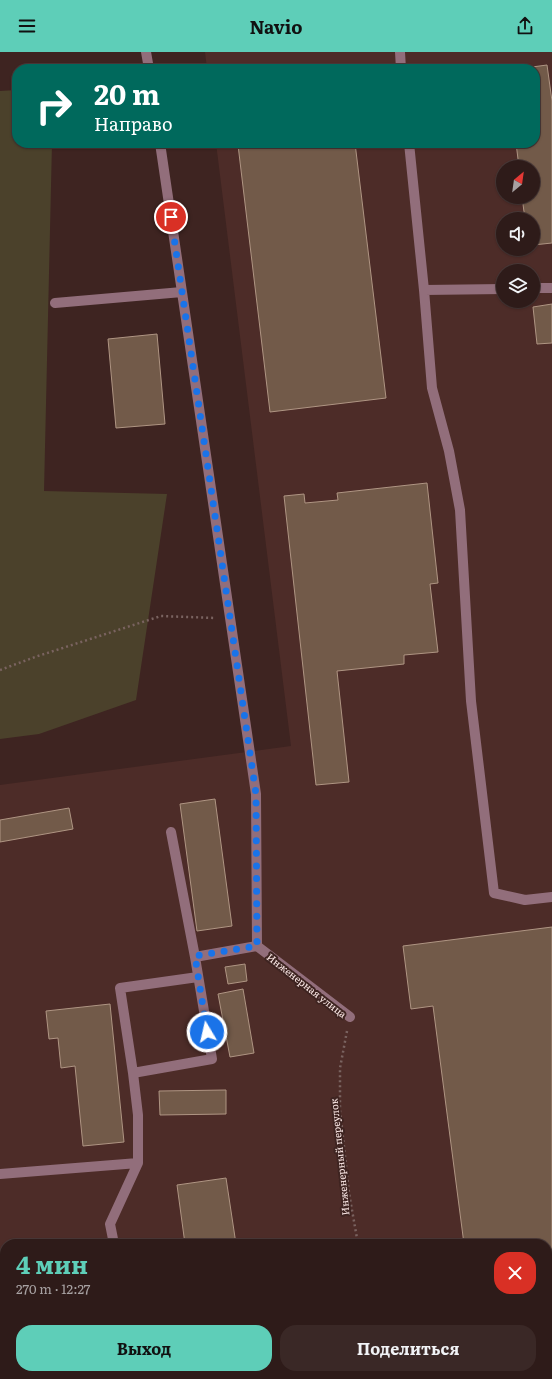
<!DOCTYPE html>
<html lang="ru">
<head>
<meta charset="utf-8">
<style>
	:root { --surface:#2e1b19; --page:#3a2826; --text:#f1f3f6; --muted:#a7a1a2; --line:#493938; --accent:#5eceb8 }
	body { margin:0; font-family:Literata,serif; background:var(--page); color:var(--text); height:100vh; display:flex; flex-direction:column; font-size:15px; white-space:nowrap }
	* { box-sizing:border-box; margin:0 }
	p { font-size:13px; color:var(--muted) }
	.icon { flex:none; width:22px; height:22px; fill:none; stroke:currentColor; stroke-width:2; stroke-linecap:round; stroke-linejoin:round }
	.map { position:relative; flex:1; overflow:hidden }
	.side { position:absolute; left:0px; top:1187px; width:552px; height:140px; display:flex; flex-direction:column; background:var(--surface); border-radius:16px 16px 0 0; box-shadow:0 1px 3px #0004,0 0 0 1px var(--line) }
	.side>* { flex:none }
	.hud { position:absolute; left:12px; top:12px; width:528px; height:84px; border-radius:16px; box-shadow:0 1px 3px #0004,0 0 0 1px var(--line); background:#00695c; color:#fff; overflow:hidden }
	.needle { width:26px; rotate:29deg }
	.fabs { position:absolute; left:496px; top:108px; display:grid; gap:8px }
	.fabs a { display:grid; place-items:center; width:44px; height:44px; border-radius:50%; background:var(--surface); box-shadow:0 1px 3px #0004,0 0 0 1px var(--line); font-size:20px }
	.pin { position:absolute; display:grid; place-items:center; width:34px; height:34px; color:#fff; margin:-17px; border:2px solid #fff; border-radius:50%; box-shadow:0 1px 4px #0007 }
	.me { position:absolute; width:44px; margin:-22px; rotate:351deg; stroke-linejoin:round; filter:drop-shadow(0 0 3px #0008) }
	.turn { display:flex; align-items:center; gap:14px; height:84px; padding:0 16px; font-size:18px }
	.turn .icon { width:52px; height:52px; stroke-width:2.5 }
	.turn b { display:block; font-size:28px; line-height:34px }
	.round { display:grid; place-items:center; flex:none; width:42px; height:42px; border-radius:16px; background:var(--page) }
	.summary { display:flex; align-items:center; justify-content:space-between; height:68px; padding:0 16px }
	h1 { font-size:24px; font-weight:700; line-height:30px; color:var(--accent) }
	.cta { display:flex; gap:8px; margin-top:auto; padding:8px 16px }
	.cta a { flex:1; height:46px; border-radius:16px; background:var(--accent); color:#111; font-size:16px; font-weight:700; line-height:46px; text-align:center }
	.cta a+a { background:var(--page); color:var(--text) }
	header { display:flex; justify-content:space-between; align-items:center; height:52px; padding:0 16px; background:var(--accent); color:#111; font-size:18px; font-weight:700 }
	.map>svg:first-child { display:block }
	.built { fill:#4d2c28; fill-rule:evenodd }
	.green { fill:#4b412b }
	.building { fill:#725a49; stroke:#af9583 }
	.lines { fill:none; stroke-linecap:round; stroke-linejoin:round }
	.path { stroke:#7a6360; stroke-width:2.5; stroke-dasharray:2 3; stroke-linecap:butt }
	.minor { stroke:#926e7b; stroke-width:10 }
	.route { stroke:#1a73e8; stroke-width:7; stroke-dasharray:0 12.6 }
	.labels { text-anchor:middle; dominant-baseline:central; stroke-width:4; stroke-linejoin:round; paint-order:stroke }
	.street-label { font-size:10px; fill:#fbe8e6; stroke:#3e2421 }
</style>
</head>
<body>
<header><svg class="icon" aria-label="menu" viewBox="0 0 24 24"><path d="M4 6h16M4 12h16M4 18h16"/></svg>Navio<svg class="icon" aria-label="share" viewBox="0 0 24 24"><path d="M12 15V3M7 8l5-5 5 5M5 13v7h14v-7"/></svg></header>
<div class="map">
<svg width="552" height="1327" viewBox="0 0 552 1327">
	<rect width="100%" height="100%" fill="#3e2421"/>
	<path class="built" d="M205 0H552V1327H0V733L291 694 216 91H535V17H207ZM503 115H533V145H503ZM503 167H533V197H503ZM503 219H533V249H503ZM5 1192H547V1322H5Z"/>
	<path class="green" d="M17 38V91H52L44 439 167 442 136 648 39 682 0 687V39Z"/>
	<path class="building" d="M547 13 552 49V191L533 193V167H525L522 145H533V115H519L516 91H535V17H517Z
		M253 91H355L386 346 270 360 238 93Z
		M552 252V291L537 292 533 255Z
		M157 282 165 372 116 376 108 287Z
		M427 431 438 531 430 532 438 600 404 603V612L337 619 349 730 316 733 284 444 304 442 305 451 338 448 337 441Z
		M215 747 232 874 197 879 180 752Z
		M69 756 73 777 0 790V768Z
		M552 875V1327H482L481 1322H547V1192H464L433 954 411 957 403 894Z
		M245 912 247 929 228 932 225 915Z
		M243 937 254 1001 230 1005 218 942Z
		M110 952 124 1090 83 1094 75 1014 61 1016 58 986 49 987 46 959Z
		M226 1038V1062L160 1063 159 1039Z
		M226 1126 236 1192H214V1188L185 1192 177 1133Z
		M214 1188V1192H184H185Z"/>
	<g class="lines">
		<path class="path" d="M0 618 35 605 161 564 215 566
			M347 979 340 1016V1058L349 1141 358 1192
			M380 1322 381 1327"/>
		<path class="minor" d="M146 0 149 17
			M400 0 401 17
			M160 91 256 742 257 894 350 965
			M409 91 424 238 432 336 449 399 460 458 471 649 494 841 525 848 552 845
			M533 236H552
			M424 238 503 237
			M55 251 182 240
			M171 780 195 905 257 894
			M133 1021 120 936 198 925
			M0 1122 138 1111
			M114 1192 110 1172 138 1111V1063L133 1021 212 1007 195 905
			M0 1274 5 1278
			M134 1322 135 1327"/>
	</g>
	<g class="lines">
		<path class="route" d="M171 165 256 742 257 894 195 904 207 980"/>
	</g>
	<g class="labels">
		<g class="street-label">
			<text transform="translate(307 933) rotate(38)">Инженерная улица</text>
			<text transform="translate(339 1105) rotate(-96)">Инженерный переулок</text>
		</g>
	</g>
</svg>
<div class="fabs">
<a><svg class="needle" viewBox="-14 -14 28 28"><path d="M0-13l5 13h-10z" fill="#e53935"/><path d="M0 13l5-13h-10z" fill="#a7a1a2"/></svg></a>
<a><svg class="icon" aria-label="sound" viewBox="0 0 24 24"><path d="M4 9h4l5-4v14l-5-4H4zM17 9q2 3 0 6"/></svg></a>
<a><svg class="icon" aria-label="layers" viewBox="0 0 24 24"><path d="M12 4l9 5-9 5-9-5zM3 14l9 5 9-5"/></svg></a>
</div>
<div class="pin" style="left:171px;top:165px;background:#d93025"><svg class="icon" aria-label="arrive" viewBox="0 0 24 24"><path d="M6 21V4h12l-3 4 3 4H6"/></svg></div>
<svg class="me" style="left:207px;top:980px" viewBox="-20 -20 40 40"><circle r="17" fill="#1a73e8" stroke="#fff" stroke-width="3"/><path d="M0-11L8 9 0 5-8 9z" fill="#fff"/></svg>
<div class="hud">
<div class="turn"><svg class="icon" aria-label="right" viewBox="0 0 24 24"><path d="M7 20v-9h11M14 6l5 5-5 5"/></svg><div><b>20 m</b>Направо</div></div>
</div>
<section class="side">
<div class="summary"><div><h1>4 мин</h1><p>270 m · 12:27</p></div><a class="round" style="background:#d93025;color:#fff"><svg class="icon" aria-label="close" viewBox="0 0 24 24"><path d="M6 6l12 12M18 6L6 18"/></svg></a></div>
<div class="cta"><a>Выход</a><a>Поделиться</a></div>
</section>
</div>
</body>
</html>
